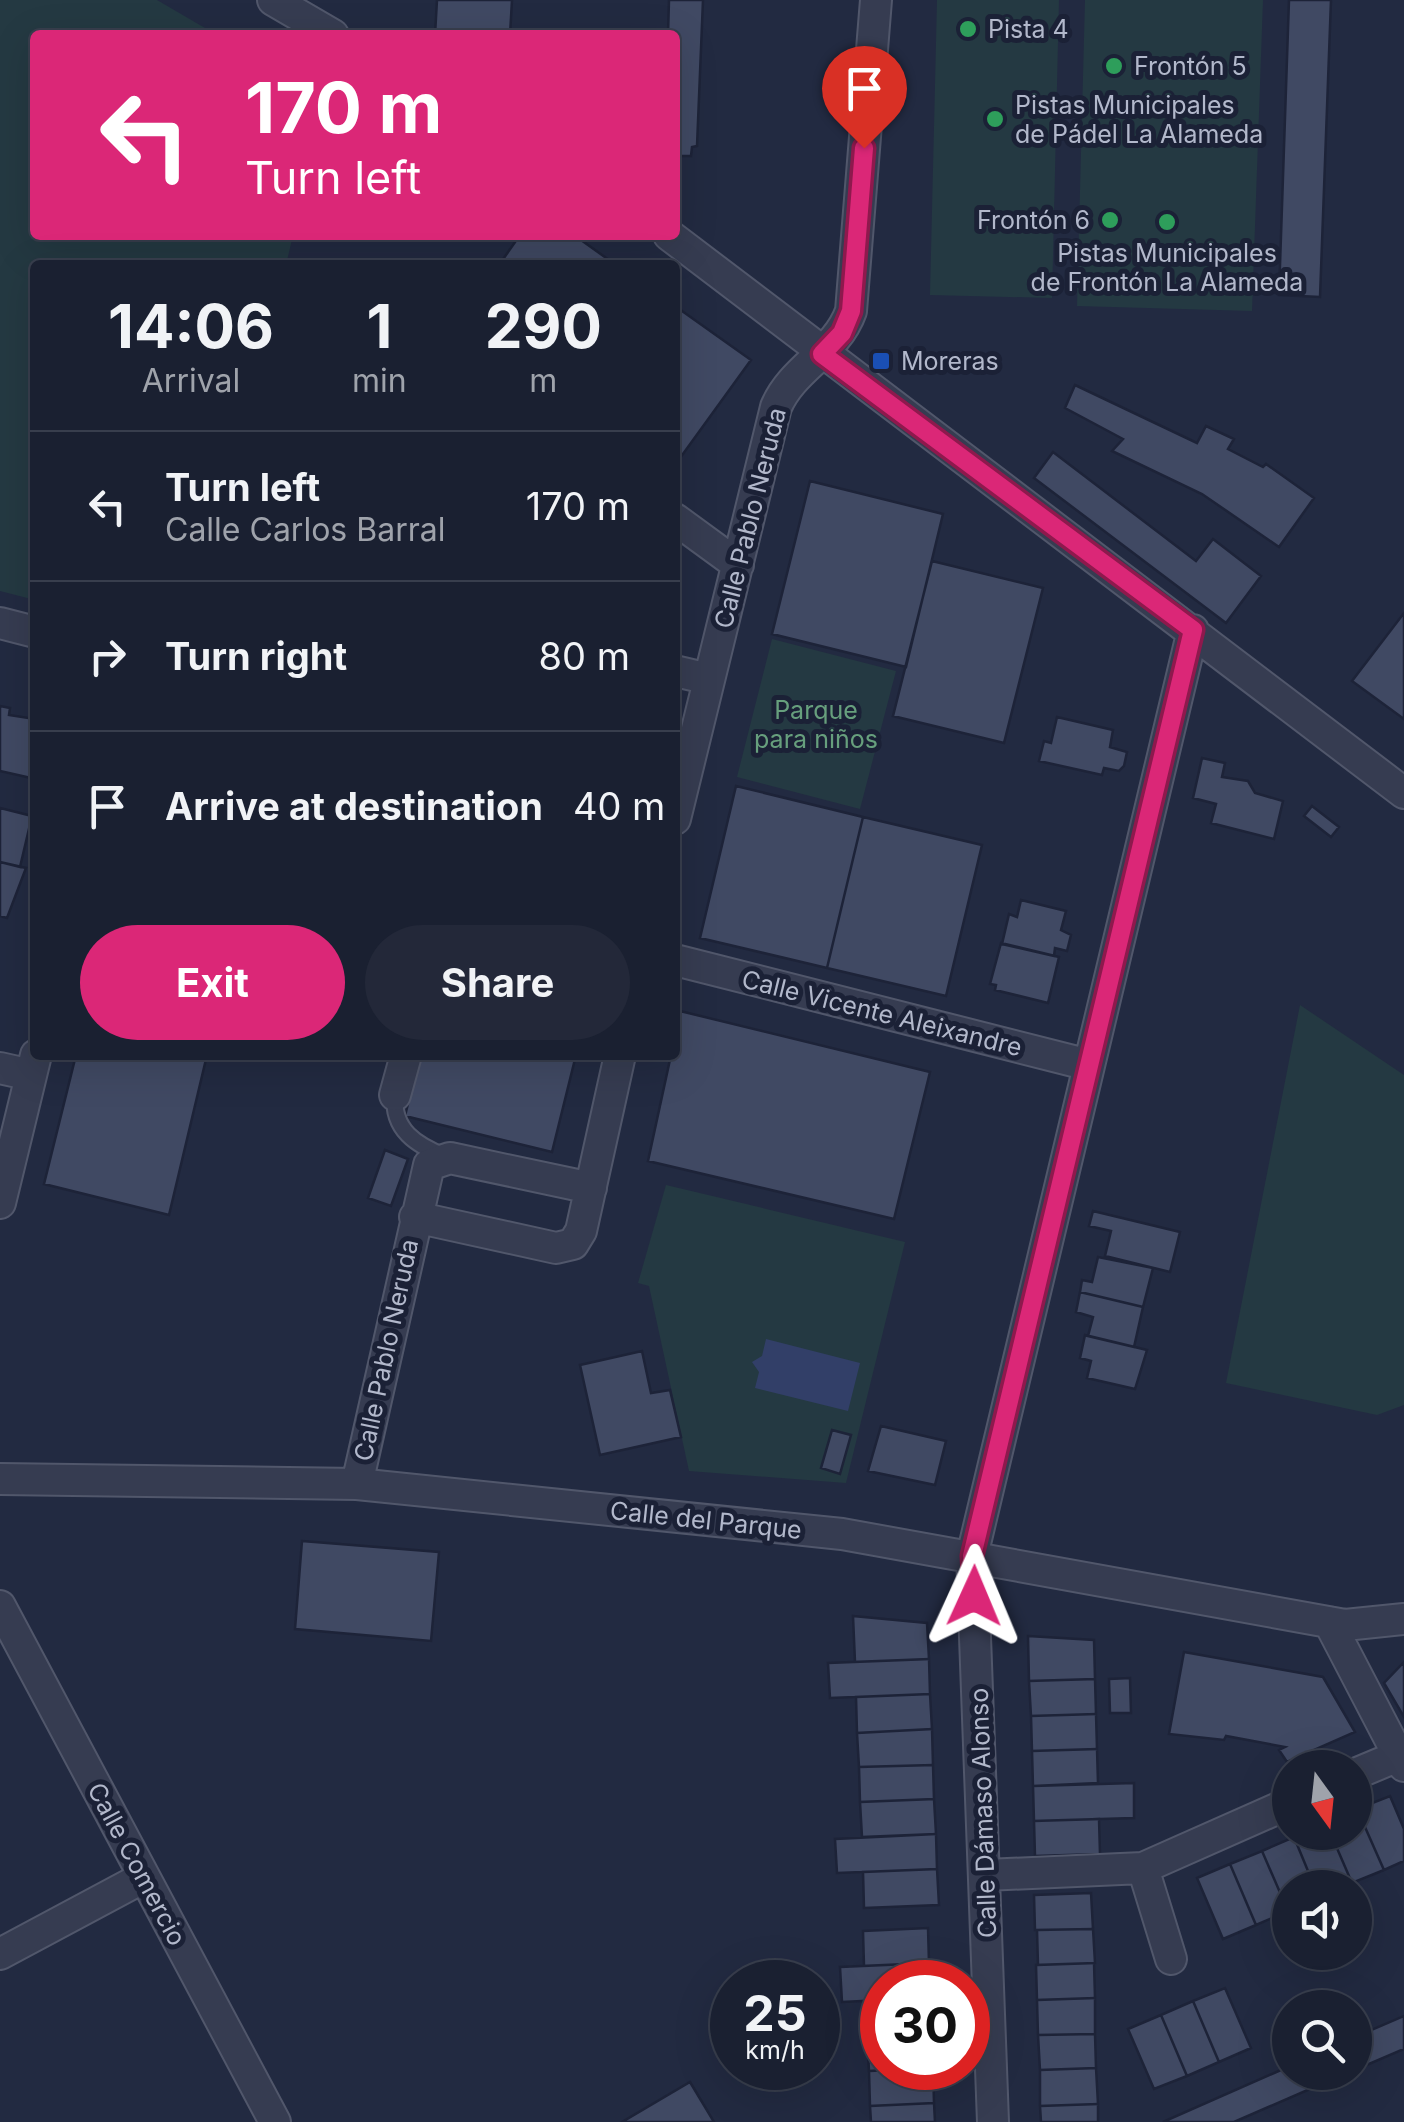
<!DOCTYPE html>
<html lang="en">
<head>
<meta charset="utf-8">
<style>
	:root { --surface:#1a2031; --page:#232839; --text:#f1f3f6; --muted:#9fa3ab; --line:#383e4d; --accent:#db2777 }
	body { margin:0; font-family:Inter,sans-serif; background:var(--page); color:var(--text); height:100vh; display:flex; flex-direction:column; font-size:38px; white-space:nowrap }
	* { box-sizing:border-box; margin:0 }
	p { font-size:32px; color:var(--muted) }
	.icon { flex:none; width:55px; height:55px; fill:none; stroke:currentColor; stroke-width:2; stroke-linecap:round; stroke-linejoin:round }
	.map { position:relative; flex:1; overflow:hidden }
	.details { position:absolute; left:30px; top:260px; width:650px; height:800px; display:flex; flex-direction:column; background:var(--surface); border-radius:10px; box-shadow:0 10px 40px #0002,0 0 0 2px var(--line) }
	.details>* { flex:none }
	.hud { position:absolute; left:30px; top:30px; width:650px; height:210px; border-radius:10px; box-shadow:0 10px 40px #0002,0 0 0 2px var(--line); background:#db2777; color:#fff; overflow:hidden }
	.needle { width:65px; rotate:165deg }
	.fabs { position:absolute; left:1272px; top:1750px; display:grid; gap:20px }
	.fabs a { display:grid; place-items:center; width:100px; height:100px; border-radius:50%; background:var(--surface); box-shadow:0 10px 40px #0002,0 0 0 2px var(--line); font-size:50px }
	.speed { position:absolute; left:710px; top:1960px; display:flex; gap:20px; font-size:50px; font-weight:700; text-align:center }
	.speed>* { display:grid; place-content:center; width:130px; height:130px; border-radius:50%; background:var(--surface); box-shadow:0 10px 40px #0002,0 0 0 2px var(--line); line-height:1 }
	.speed small { font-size:25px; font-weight:400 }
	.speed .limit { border:15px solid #d22; background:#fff; color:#111 }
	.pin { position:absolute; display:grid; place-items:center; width:85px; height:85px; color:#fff; margin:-102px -42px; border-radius:50% 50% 50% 0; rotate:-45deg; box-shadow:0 0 10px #0007 }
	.pin .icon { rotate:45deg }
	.me { position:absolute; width:110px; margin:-55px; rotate:1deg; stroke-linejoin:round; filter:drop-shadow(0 0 8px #0008) }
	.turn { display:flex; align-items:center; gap:35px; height:210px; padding:0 50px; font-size:45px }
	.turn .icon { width:130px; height:130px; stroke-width:2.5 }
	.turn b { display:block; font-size:70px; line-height:85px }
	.eta { display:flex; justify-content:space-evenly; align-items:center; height:170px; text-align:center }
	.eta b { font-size:60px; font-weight:700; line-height:70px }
	.action { display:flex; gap:20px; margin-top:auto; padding:20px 50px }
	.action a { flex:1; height:115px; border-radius:60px; background:var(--accent); color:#fff; font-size:40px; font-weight:700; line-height:115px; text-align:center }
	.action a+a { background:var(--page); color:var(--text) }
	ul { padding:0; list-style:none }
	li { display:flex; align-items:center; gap:30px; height:150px; padding:0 50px; border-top:2px solid var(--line) }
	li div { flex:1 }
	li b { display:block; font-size:38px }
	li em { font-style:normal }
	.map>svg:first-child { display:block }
	.green { fill:#243942 }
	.water { fill:#323f68 }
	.building { fill:#404963; stroke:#1d2338; stroke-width:2.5 }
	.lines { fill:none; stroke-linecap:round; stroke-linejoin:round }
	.lane-casing { stroke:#51576b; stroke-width:19 }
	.street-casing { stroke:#51576b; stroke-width:34 }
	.lane { stroke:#363c51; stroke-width:15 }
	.street { stroke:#363c51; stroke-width:30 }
	.route-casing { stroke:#8e194d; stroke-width:25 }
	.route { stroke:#db2777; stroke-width:18 }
	.leisure-dot { fill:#2e9e5b; stroke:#1b2136; stroke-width:4 }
	.transit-dot { fill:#1a4fb4; stroke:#1b2136; stroke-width:4 }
	.labels { text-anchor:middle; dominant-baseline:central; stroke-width:10; stroke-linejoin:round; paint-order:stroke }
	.poi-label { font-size:25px; fill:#b2b8cb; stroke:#1b2136; text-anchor:start }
	.street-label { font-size:25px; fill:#b2b8cb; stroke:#1b2136 }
	.park-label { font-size:25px; fill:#679f7d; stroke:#1b2136 }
</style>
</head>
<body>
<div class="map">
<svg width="1404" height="2122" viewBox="0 0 1404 2122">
	<rect width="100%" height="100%" fill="#222a41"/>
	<path class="green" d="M0 0H157L217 35H35V235H293L286 265H35V600L0 591Z
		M937 0H1059L1052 298 930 295Z
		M1085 0H1263L1252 311 1077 306Z
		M772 639 896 671 860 809 737 777Z
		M1300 1005 1404 1075V1405L1377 1415 1226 1383Z
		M666 1185 905 1242 846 1483 689 1471 649 1286 638 1283Z"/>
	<path class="water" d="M766 1339 860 1363 848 1411 755 1388 759 1372 752 1362 762 1356Z"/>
	<path class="building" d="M437 0H512L510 35H435Z
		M669 0H703L697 146 692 147 691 156H675V35H668Z
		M1289 0H1331L1320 297 1279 295Z
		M520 235H574L616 265H499Z
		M675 306 751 360 675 465Z
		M1075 385 1197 443 1206 426 1234 439 1228 449 1263 467 1266 464 1314 498 1279 547 1202 494 1112 451 1123 439 1065 408Z
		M1053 452 1196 561 1213 539 1261 576 1226 623 1034 478Z
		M810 481 943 514 906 667 772 634Z
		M932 561 1043 588 1004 743 893 716Z
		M1404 613V719L1352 681Z
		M0 706 10 708 9 715 35 719 31 778 0 771Z
		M1057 717 1113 730 1110 747 1127 752 1124 766 1119 771 1104 768 1102 775 1039 761 1044 741 1051 743Z
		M1202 758 1225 763 1222 777 1248 781 1255 793 1283 801 1274 839 1211 823 1216 804 1193 798Z
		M736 786 863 817 827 968 700 938Z
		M1312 806 1339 827 1331 837 1304 816Z
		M0 808 32 816 20 867 0 862Z
		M863 817 982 845 946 996 827 968Z
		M0 862 26 868 7 918 0 916Z
		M1021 900 1066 911 1061 930 1071 935 1067 951 1055 948 1054 956 1002 944 1009 914 1017 917Z
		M1001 943 1059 957 1048 1003 995 990 996 985 990 984Z
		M680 1011 930 1072 894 1219 648 1161 671 1055H675Z
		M76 1055H207L169 1215 44 1184Z
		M420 1055H576L552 1152 405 1116Z
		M385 1150 408 1159 391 1206 368 1198Z
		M1093 1211 1180 1232 1170 1272 1105 1256 1111 1231 1089 1226Z
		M1098 1257 1153 1268 1143 1307 1080 1292 1082 1280 1092 1282Z
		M1080 1292 1143 1307 1134 1347 1088 1336 1093 1317 1076 1312Z
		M1085 1335 1147 1350 1135 1389 1087 1378 1091 1361 1080 1358Z
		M642 1351 651 1393 670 1390 681 1437 600 1455 580 1365Z
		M881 1426 946 1441 935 1485 868 1471Z
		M832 1430 851 1435 840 1474 821 1468Z
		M302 1541 439 1552 431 1641 295 1629Z
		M853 1616 927 1623 929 1659 855 1662Z
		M1028 1636 1094 1640 1095 1679 1029 1681Z
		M1184 1652 1323 1677 1355 1732 1287 1762 1279 1750 1285 1747 1226 1736 1224 1740 1169 1734Z
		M929 1659 930 1694 830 1698 828 1663Z
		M1404 1662V1717L1384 1683Z
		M1130 1678 1131 1713H1110L1109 1679Z
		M1095 1679 1096 1714 1031 1716 1029 1681Z
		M930 1694 932 1729 857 1733 856 1697Z
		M1096 1714 1097 1749 1032 1751 1031 1716Z
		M932 1729 933 1765 859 1767 857 1733Z
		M1097 1749 1098 1783 1033 1786 1032 1751Z
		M933 1765 934 1799 860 1802 859 1767Z
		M1134 1783V1818L1034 1821 1033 1786Z
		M1390 1796 1404 1829V1861L1384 1870 1357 1809Z
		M934 1799 936 1834 862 1837 860 1802Z
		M1357 1809 1384 1870 1352 1883 1330 1832H1355Z
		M1099 1819 1100 1854 1035 1856 1034 1821Z
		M1304 1832H1330L1352 1883 1315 1888 1294 1837Z
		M936 1834 937 1869 837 1873 835 1839Z
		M1294 1837 1315 1888H1290L1288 1911 1262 1851Z
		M1262 1851 1288 1911 1256 1925 1230 1864Z
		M1230 1864 1256 1925 1223 1939 1197 1878Z
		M937 1869 939 1905 864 1908 863 1872Z
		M1091 1893 1093 1929 1035 1930 1034 1895Z
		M928 1928 929 1963 864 1966 863 1931Z
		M1093 1929 1095 1963 1038 1965 1037 1930Z
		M929 1963 930 1982H882V2000L842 2002 840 1967Z
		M1094 1963 1095 1998 1037 2000 1036 1965Z
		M1225 1988 1251 2048 1219 2062 1193 2001Z
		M1095 1998V2034L1038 2035 1037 2000Z
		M882 2000V2035L867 2036 866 2001Z
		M1193 2001 1219 2062 1187 2076 1161 2015Z
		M1161 2015 1187 2076 1154 2089 1128 2029Z
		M1404 2016V2049L1355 2070V2037Z
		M1095 2034 1096 2068 1040 2070 1038 2035Z
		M882 2035V2068H933L869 2071 867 2036Z
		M1290 2066V2072H1349L1234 2122H1163Z
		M933 2068 934 2103 870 2106 869 2071Z
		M1096 2068 1098 2104 1040 2106V2070Z
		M690 2082 714 2122H622Z
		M934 2103 935 2122H871L870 2106Z
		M1098 2104V2122H1041L1040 2106Z"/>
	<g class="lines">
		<defs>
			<path id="lane" d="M395 1095C392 1130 416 1145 446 1157"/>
			<path id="street" d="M273 0 333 35
				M669 235 1404 793
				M675 519 738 565
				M0 623 35 632
				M675 671 709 679
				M675 819 776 407C793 367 836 353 851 311L876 0
				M675 960 1089 1065
				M0 1068 31 1075
				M395 1095 406 1055
				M0 1203 36 1055
				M415 1217 556 1248 573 1244 581 1231 620 1055
				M0 1479 357 1484 842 1534 1345 1625 1404 1619
				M357 1484 429 1165 450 1158 591 1188
				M0 1606 275 2122
				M1329 1622 1404 1766
				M1355 1774 1398 1756
				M1143 1868 1171 1959
				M986 1875 1143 1868 1290 1803
				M0 1954 144 1877
				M993 2122 972 1556 1193 630"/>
		</defs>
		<use href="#lane" class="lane-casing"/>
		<use href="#street" class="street-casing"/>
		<use href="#lane" class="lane"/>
		<use href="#street" class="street"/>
	</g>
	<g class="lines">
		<defs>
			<path id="route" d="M864 148 851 311 842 333 822 354 1193 630 972 1556 974 1596"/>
		</defs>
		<use href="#route" class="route-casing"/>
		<use href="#route" class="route"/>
	</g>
	<g class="leisure-dot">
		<circle cx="968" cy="29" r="10"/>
		<circle cx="1114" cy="66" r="10"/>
		<circle cx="995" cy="119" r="10"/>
		<circle cx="1110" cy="220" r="10"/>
		<circle cx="1167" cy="222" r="10"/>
	</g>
	<rect class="transit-dot" x="871" y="351" width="20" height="20" rx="5"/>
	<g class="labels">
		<g class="poi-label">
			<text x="988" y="29">Pista 4</text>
			<text x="1134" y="66">Frontón 5</text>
			<text x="1015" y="105">Pistas Municipales<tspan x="1015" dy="29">de Pádel La Alameda</tspan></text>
			<text x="1090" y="220" text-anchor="end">Frontón 6</text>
			<text x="1167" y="253" text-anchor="middle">Pistas Municipales<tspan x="1167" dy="29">de Frontón La Alameda</tspan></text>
			<text x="901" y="361">Moreras</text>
		</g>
		<g class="street-label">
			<text transform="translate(750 518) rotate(-76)">Calle Pablo Neruda</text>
			<text transform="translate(882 1013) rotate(14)">Calle Vicente Aleixandre</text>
			<text transform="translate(386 1350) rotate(-78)">Calle Pablo Neruda</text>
			<text transform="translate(706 1520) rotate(6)">Calle del Parque</text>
			<text transform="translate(983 1813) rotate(-92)">Calle Dámaso Alonso</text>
			<text transform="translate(137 1864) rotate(62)">Calle Comercio</text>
		</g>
		<g class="park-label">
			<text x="816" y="710">Parque<tspan x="816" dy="29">para niños</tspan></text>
		</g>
	</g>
</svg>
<div class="fabs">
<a><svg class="needle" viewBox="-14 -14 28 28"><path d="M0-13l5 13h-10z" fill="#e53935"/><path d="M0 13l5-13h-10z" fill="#9fa3ab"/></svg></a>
<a><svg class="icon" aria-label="sound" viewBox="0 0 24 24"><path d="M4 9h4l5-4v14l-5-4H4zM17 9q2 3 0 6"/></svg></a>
<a><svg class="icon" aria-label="search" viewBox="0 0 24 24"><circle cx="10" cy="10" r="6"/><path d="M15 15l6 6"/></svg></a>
</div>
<div class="speed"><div>25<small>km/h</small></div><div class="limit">30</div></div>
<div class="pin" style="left:864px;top:148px;background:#d93025"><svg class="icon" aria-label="arrive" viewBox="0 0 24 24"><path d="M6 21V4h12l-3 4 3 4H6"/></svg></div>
<svg class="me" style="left:974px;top:1596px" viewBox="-20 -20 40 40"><path d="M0-17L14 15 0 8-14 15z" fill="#db2777" stroke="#fff" stroke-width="4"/></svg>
<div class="hud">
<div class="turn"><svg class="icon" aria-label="left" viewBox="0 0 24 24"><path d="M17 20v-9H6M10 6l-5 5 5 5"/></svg><div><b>170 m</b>Turn left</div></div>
</div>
<section class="details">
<div class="eta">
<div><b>14:06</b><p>Arrival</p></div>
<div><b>1</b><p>min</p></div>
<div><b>290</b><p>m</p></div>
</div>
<ul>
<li><svg class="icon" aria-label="left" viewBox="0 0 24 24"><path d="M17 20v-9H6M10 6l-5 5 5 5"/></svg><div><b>Turn left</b><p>Calle Carlos Barral</p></div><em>170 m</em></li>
<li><svg class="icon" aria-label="right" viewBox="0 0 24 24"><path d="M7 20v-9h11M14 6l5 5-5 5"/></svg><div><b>Turn right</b></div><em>80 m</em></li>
<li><svg class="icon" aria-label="arrive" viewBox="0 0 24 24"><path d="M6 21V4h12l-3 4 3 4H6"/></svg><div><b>Arrive at destination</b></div><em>40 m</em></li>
</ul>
<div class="action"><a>Exit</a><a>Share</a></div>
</section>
</div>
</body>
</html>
